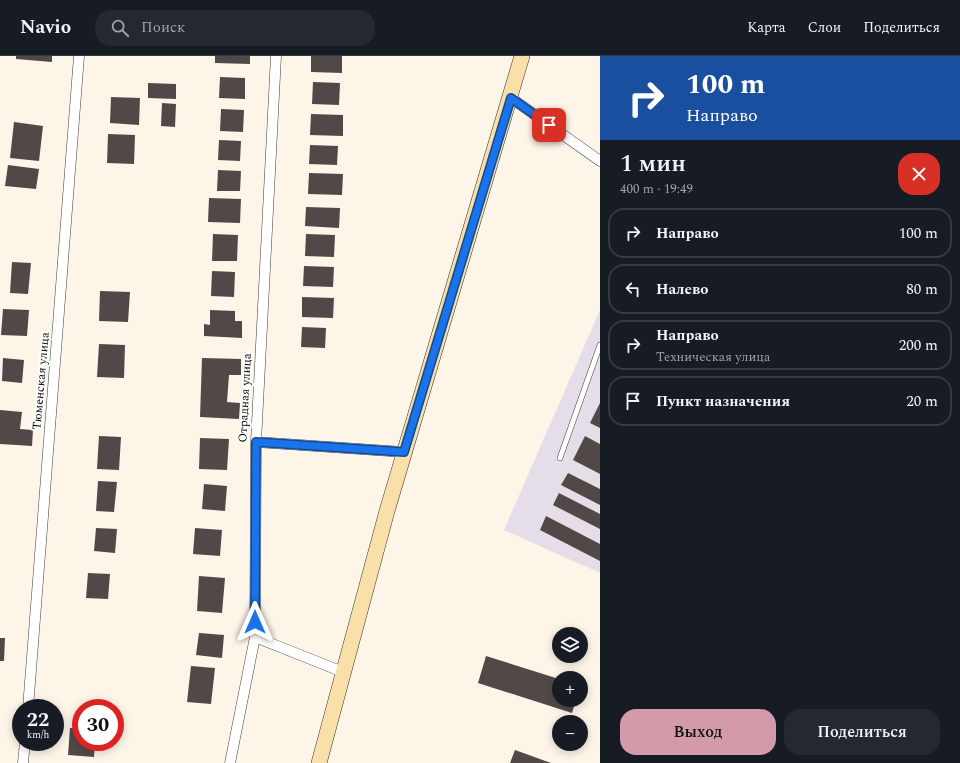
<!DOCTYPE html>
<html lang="ru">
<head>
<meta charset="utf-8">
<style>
	:root { --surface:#171b24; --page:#242831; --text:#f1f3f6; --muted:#9ea1a6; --line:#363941; --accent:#d39aaa }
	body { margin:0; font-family:Spectral,serif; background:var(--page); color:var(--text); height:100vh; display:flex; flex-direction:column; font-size:15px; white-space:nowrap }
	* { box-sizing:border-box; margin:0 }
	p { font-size:13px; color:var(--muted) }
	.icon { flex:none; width:22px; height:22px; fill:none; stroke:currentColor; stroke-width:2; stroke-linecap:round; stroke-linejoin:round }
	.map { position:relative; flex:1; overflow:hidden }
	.sheet { display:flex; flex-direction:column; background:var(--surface); width:360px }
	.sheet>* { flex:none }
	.top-card { background:#1a4fa0; color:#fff; overflow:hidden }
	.tools { position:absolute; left:552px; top:571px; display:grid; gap:8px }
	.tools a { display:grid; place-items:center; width:36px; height:36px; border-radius:50%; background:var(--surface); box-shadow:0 2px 10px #0003; font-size:20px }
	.speed { position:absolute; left:12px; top:643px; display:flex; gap:8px; font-size:20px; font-weight:700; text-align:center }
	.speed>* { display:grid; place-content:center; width:52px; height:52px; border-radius:50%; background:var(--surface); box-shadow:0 2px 10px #0003; line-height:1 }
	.speed small { font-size:10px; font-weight:400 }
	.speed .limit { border:6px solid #d22; background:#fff; color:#111 }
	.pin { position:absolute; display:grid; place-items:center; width:34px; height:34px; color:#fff; margin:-17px; border-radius:8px; box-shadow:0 2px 6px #0006 }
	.me { position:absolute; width:44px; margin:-22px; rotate:0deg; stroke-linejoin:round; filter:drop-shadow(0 0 3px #0008) }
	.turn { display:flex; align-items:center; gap:14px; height:84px; padding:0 20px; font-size:18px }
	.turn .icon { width:52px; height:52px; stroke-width:2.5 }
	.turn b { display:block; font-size:28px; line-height:34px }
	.round { display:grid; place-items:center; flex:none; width:42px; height:42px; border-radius:16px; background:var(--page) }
	.overview { display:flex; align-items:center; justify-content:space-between; height:68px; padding:0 20px }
	h1 { font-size:24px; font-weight:600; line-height:30px }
	.button { display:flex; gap:8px; margin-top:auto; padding:8px 20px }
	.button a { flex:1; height:46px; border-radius:16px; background:var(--accent); color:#111; font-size:16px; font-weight:600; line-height:46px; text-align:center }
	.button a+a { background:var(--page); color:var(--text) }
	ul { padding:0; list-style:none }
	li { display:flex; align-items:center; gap:12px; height:50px; margin:0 8px 6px; padding:0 12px; border:2px solid var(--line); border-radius:16px }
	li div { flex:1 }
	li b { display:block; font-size:15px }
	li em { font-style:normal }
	header { display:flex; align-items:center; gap:24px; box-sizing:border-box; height:56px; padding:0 20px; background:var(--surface); border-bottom:1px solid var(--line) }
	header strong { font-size:19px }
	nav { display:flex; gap:22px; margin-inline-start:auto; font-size:14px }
	.search { width:280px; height:36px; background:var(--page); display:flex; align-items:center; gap:10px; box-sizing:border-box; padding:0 14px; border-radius:16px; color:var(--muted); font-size:15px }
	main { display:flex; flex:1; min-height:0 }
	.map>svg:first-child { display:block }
	.industrial { fill:#e5dee9 }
	.building { fill:#514947 }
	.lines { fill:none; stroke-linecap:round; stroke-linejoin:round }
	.lane-casing { stroke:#3d3d3d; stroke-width:6 }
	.street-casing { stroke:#3d3d3d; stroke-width:11 }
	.secondary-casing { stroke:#2c2c2c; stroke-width:16 }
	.lane { stroke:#fff; stroke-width:5 }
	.street { stroke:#fff; stroke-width:10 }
	.secondary { stroke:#f9e0a8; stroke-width:15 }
	.route-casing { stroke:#114b97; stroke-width:10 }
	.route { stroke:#1a73e8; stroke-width:7 }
	.labels { text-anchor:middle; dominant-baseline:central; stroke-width:4; stroke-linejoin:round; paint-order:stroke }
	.street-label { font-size:12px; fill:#0a0a0a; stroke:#fff }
</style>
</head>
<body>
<header>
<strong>Navio</strong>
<div class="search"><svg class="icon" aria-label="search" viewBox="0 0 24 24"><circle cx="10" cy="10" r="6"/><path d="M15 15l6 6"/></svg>Поиск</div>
<nav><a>Карта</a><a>Слои</a><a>Поделиться</a></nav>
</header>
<main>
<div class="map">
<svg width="600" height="707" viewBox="0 0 600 707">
	<rect width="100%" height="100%" fill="#fdf5e8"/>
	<path class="industrial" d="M600 254V517L504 474Z"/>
	<path class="building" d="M16 0H52V6L16 3Z
		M215 0H250V8L215 7Z
		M311 0H342V17L311 16Z
		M220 21 245 22V43L219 42Z
		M313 26 340 27 339 49 312 48Z
		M148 27 176 28V43L148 42Z
		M111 41 140 42 139 69 110 67Z
		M162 47 176 48 175 71 161 70Z
		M221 53 244 54 243 76 220 75Z
		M311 58 343 59V80L310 79Z
		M14 66 43 70 39 105 10 102Z
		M108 78 135 79 134 108 107 107Z
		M219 84 241 85 240 105 218 104Z
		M310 89 338 90 337 109 309 108Z
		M8 109 39 113 36 133 5 130Z
		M218 114 241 115 240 135H217Z
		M309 117 343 118 342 139 308 138Z
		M209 142 241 143 240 167 208 166Z
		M306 151 340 152 339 172 305 170Z
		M213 178 238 179 237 205H212Z
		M306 178 335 179 334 201 305 200Z
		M12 206 31 207 28 238 10 237Z
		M304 210 334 211 333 231 303 230Z
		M212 215 235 216 234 241 211 240Z
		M100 235 130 236 128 266 99 265Z
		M302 241 334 242 333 262 302 261Z
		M3 253 29 254 27 280 1 279Z
		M210 254 235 255V265H242V282L204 280V268L210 269Z
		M302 271 326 272 325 292 301 291Z
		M99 288 125 289 124 322 97 321Z
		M3 302 24 304 22 327 2 325Z
		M202 302 241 303V319H229L227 346 240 347 239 363 200 361Z
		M600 347V372L590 367Z
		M0 354 22 356 20 373 33 374 32 390 0 388Z
		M99 380 121 381 119 414 97 413Z
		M585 380 600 388V418L573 404Z
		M200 382 229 383 227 414 199 413Z
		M568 417 600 433V449L561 429Z
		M98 425 117 426 114 456 96 455Z
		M204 428 227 430 225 455 202 453Z
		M559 437 600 458V473L553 449Z
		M546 460 600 488V505L540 474Z
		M96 472 117 473 115 497 94 495Z
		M195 472 222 474 220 500 193 498Z
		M88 517 110 518 108 543 86 542Z
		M199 520 225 522 222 557 197 555Z
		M199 577 224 579 222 602 196 599Z
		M0 582H5L4 605H0Z
		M486 600 559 623V644H576L572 657 478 627Z
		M191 610 215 612 211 648 187 646Z
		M70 672 81 673V686H95L94 701 68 699Z
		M515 694 551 707H510Z"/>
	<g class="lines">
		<defs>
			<path id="lane" d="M560 402 600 289"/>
			<path id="street" d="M511 42 600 105
				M256 386 404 396
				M255 581 343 616
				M28 652 79 0
				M23 707 25 686
				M230 707 255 581 256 386 276 0"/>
			<path id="secondary" d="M319 707 387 455 522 0"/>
		</defs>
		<use href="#lane" class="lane-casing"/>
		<use href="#street" class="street-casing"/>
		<use href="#secondary" class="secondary-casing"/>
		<use href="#lane" class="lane"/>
		<use href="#street" class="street"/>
		<use href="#secondary" class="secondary"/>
	</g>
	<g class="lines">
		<defs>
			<path id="route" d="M255 566 256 386 404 396 511 42 549 69"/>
		</defs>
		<use href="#route" class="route-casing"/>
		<use href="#route" class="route"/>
	</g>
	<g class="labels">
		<g class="street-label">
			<text transform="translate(41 325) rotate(-85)">Тюменская улица</text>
			<text transform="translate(245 342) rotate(-87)">Отрадная улица</text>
		</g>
	</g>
</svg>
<div class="tools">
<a><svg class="icon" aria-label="layers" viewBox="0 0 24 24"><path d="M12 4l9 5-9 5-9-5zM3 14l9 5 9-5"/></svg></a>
<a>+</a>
<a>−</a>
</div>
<div class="speed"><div>22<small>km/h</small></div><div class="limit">30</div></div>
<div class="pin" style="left:549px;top:69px;background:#d93025"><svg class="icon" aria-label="arrive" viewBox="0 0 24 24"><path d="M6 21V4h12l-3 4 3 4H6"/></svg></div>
<svg class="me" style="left:255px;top:566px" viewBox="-20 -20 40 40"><path d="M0-17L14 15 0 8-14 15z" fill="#1a73e8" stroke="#fff" stroke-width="4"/></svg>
</div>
<section class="sheet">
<div class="top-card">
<div class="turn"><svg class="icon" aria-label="right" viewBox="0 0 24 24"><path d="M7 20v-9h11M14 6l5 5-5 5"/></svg><div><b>100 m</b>Направо</div></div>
</div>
<div class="overview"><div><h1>1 мин</h1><p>400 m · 19:49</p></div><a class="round" style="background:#d93025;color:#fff"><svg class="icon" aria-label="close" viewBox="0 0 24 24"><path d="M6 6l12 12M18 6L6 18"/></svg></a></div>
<ul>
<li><svg class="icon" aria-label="right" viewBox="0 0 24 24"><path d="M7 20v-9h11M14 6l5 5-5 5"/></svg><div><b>Направо</b></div><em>100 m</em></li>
<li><svg class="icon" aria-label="left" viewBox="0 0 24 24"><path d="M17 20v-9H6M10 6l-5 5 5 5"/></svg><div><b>Налево</b></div><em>80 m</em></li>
<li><svg class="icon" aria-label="right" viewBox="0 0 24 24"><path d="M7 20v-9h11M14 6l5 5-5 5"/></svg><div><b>Направо</b><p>Техническая улица</p></div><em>200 m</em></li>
<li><svg class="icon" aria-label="arrive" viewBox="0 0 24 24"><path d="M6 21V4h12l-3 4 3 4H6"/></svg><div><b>Пункт назначения</b></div><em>20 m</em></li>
</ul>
<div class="button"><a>Выход</a><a>Поделиться</a></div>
</section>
</main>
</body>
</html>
